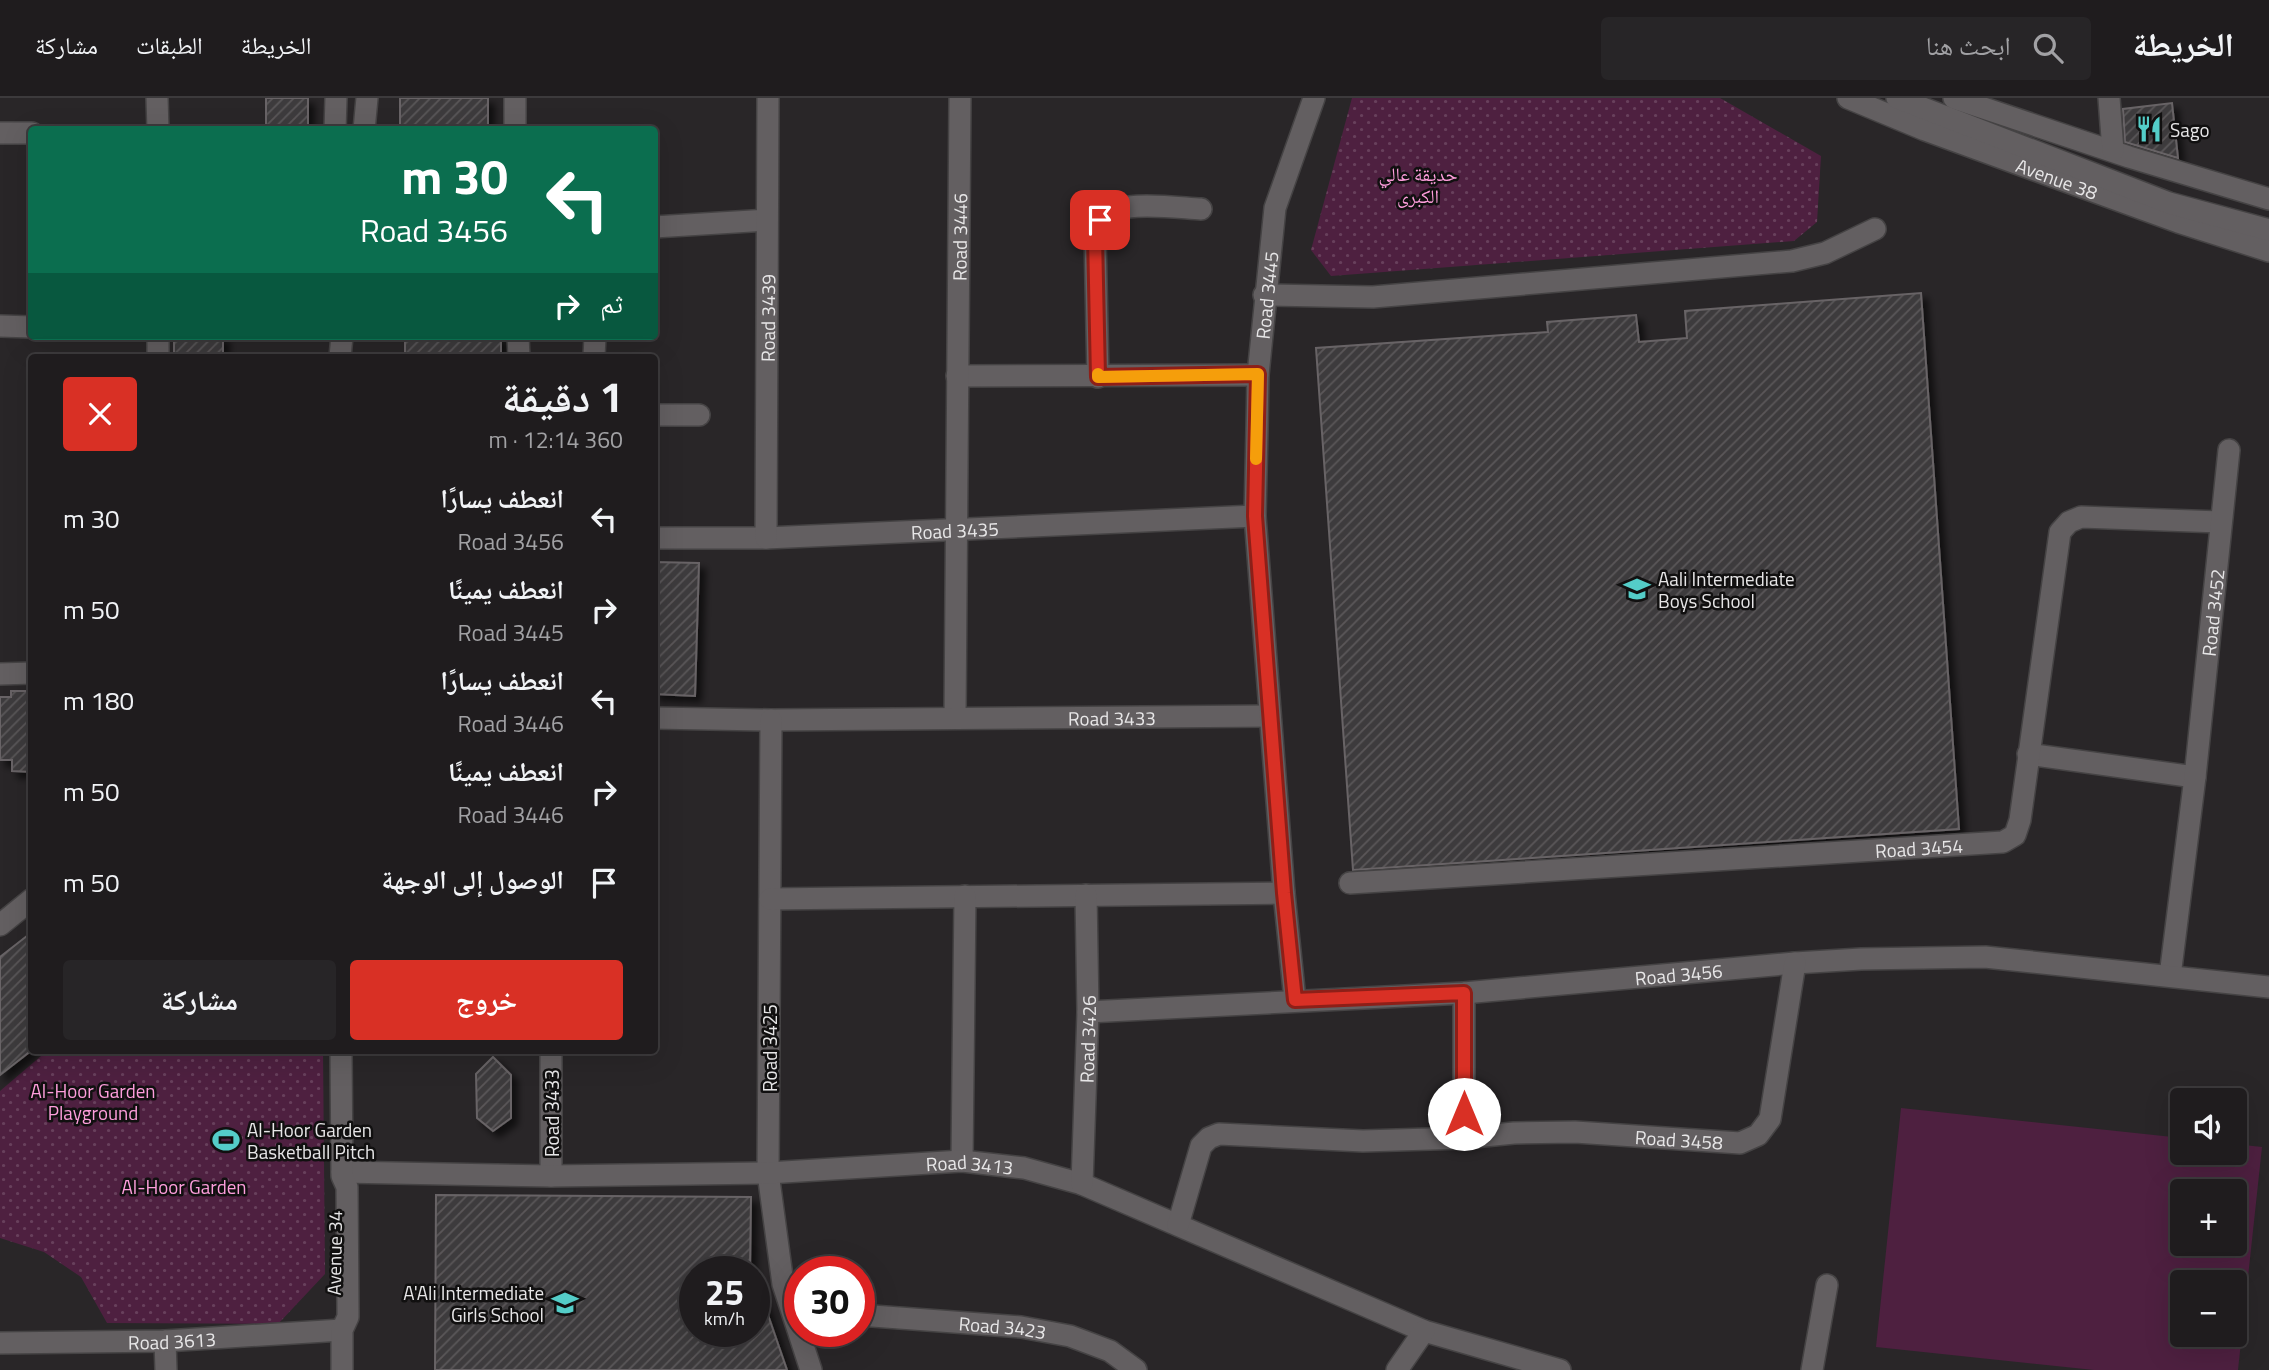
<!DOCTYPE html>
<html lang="ar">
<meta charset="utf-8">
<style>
:root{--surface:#1f1c1e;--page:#272527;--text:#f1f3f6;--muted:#a1a1a4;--line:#3c3a3c;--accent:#d93025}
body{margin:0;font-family:"Titillium Web","Noto Naskh Arabic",sans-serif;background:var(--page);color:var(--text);direction:rtl;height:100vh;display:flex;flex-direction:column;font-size:26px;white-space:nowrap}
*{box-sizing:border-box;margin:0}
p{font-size:23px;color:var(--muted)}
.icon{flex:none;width:38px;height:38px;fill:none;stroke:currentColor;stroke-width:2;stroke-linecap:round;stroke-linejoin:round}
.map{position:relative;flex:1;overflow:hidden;direction:ltr}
.details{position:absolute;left:28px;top:256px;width:630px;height:700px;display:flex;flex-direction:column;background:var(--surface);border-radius:7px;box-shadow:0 7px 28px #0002,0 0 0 2px var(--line);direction:rtl}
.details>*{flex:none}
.top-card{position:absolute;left:28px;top:28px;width:630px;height:214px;border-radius:7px;box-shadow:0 7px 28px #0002,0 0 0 2px var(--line);direction:rtl;background:#0b6e4f;color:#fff;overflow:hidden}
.controls{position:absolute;left:2170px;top:990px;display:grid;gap:14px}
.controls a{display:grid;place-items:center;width:77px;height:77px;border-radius:7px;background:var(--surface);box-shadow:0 7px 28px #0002,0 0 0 2px var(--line);font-size:35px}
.speed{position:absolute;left:679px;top:1158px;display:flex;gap:14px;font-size:35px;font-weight:700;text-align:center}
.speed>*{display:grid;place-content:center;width:91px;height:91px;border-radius:50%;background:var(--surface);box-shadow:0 7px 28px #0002,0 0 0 2px var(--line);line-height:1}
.speed small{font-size:18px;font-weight:400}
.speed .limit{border:10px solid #d22;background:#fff;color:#111}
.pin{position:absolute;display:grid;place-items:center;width:60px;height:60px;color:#fff;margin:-30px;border-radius:14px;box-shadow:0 4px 10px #0006}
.me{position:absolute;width:77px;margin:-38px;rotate:0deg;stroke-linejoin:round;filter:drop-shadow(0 0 5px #0008)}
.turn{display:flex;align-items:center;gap:24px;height:147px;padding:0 35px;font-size:32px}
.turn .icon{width:91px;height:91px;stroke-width:2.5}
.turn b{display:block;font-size:49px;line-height:60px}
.then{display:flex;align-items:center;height:66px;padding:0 35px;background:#0003;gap:14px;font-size:26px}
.round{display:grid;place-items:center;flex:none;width:74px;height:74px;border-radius:7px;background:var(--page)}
.head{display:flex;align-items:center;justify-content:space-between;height:119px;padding:0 35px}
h1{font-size:42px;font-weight:700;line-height:52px}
.primary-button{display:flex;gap:14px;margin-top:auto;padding:14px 35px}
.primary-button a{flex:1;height:80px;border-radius:7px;background:var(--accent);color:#fff;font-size:28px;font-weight:700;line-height:80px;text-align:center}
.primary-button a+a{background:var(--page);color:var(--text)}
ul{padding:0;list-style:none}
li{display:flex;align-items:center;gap:21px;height:91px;padding:0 35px}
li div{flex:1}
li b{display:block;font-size:26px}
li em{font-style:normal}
header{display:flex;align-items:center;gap:42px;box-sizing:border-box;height:98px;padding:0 35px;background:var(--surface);border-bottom:2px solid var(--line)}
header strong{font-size:33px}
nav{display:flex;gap:38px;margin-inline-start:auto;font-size:24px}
.search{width:490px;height:63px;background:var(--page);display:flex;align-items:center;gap:18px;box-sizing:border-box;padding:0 24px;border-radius:7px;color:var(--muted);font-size:26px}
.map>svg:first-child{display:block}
</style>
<header>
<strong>الخريطة</strong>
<div class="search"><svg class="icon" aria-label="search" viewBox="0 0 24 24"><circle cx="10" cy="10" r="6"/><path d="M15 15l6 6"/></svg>ابحث هنا</div>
<nav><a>الخريطة</a><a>الطبقات</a><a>مشاركة</a></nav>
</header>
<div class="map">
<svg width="2269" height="1272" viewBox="0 0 2269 1272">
<defs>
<pattern id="park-dots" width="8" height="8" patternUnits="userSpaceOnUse" patternTransform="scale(1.75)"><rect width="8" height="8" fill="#4e2040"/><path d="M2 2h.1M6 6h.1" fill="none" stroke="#68405c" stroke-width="1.8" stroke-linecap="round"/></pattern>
<pattern id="building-hatch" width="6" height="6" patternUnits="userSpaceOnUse" patternTransform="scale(1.75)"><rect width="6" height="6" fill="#3e3b3d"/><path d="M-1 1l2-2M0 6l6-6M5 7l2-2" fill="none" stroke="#5a5759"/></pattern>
<filter id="shadow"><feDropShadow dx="6" dy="6" stdDeviation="3.5" flood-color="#0009"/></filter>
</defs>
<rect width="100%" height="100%" fill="#292628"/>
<!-- grass -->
<path fill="#4e2040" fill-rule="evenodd" d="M1901 1010 2182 1040V1055H2235V1046L2262 1049 2238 1272H2094L1876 1249ZM2182 1094H2235V1146H2182ZM2182 1185H2235V1237H2182Z"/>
<!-- park -->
<g fill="url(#park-dots)">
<path d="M1352 0H1720L1821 58 1817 124 1794 143 1331 178 1311 152Z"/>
<path d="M48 952H323L325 1176 278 1226 107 1225 81 1179 44 1154 0 1140V993Z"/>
</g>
<!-- building -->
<g fill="url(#building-hatch)" stroke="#686466" stroke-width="2" filter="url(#shadow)">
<rect x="266" y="0" width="42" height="32"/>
<rect x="400" y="0" width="88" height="32"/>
<path d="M2172 5 2178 60 2125 44 2123 11Z"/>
<path d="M1921 195 1959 731 1353 772 1316 250 1548 234 1547 224 1636 217 1639 244 1687 240 1685 213Z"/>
<rect x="174" y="238" width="49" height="21"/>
<rect x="405" y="238" width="96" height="21"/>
<path d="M654 464 699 465 695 598 654 596Z"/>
<path d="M11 593H31L32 674 12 673V662H0V599H11Z"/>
<path d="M32 834V952L0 977V859Z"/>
<path d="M493 959 511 977V1020L493 1033 477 1020 476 976Z"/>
<path d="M436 1097 751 1099 750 1174H695V1234H754V1186L757 1185 787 1272H435Z"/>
</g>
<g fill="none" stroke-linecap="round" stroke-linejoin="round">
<!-- minor casing -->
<g stroke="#454344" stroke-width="24">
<g id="minor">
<path d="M157 0 158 32"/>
<path d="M515 0V32"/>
<path d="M1954 0 2129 59 2269 101"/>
<path d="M2109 0 2113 53"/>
<path d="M0 35H32"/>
<path d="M654 129 767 122"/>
<path d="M1264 197 1373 199 1792 163 1825 155 1875 131"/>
<path d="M0 228 32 229"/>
<path d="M518 238 519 259"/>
<path d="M158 259V238"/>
<path d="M594 259 595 238"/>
<path d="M957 278 1258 277"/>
<path d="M1098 279 1095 138C1096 134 1097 126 1100 122 1115 100 1177 110 1201 111"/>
<path d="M654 317H699"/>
<path id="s1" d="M654 440H766L1255 418"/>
<path id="s2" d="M766 440 768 0"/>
<path d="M0 576 32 575"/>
<path id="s3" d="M955 619 960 0"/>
<path id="s4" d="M654 620 771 622 1270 618"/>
<path d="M771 622 768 1075 783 1186 811 1272"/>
<path d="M2028 656 2195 679"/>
<path id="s5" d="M1350 785 2003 744 2015 737 2020 722 2060 434 2069 424 2081 419 2220 424"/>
<path d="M770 801 1284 795"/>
<path d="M0 827 32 801"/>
<path id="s6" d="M2170 878 2195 679 2229 352"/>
<path id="s7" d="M1295 902 1284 795 1255 418 1257 331 1258 277 1275 110 1314 0"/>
<path id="s8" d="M1088 914 1464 895 1795 865 1861 861 1985 859 2269 889"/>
<path d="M551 952V1078"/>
<path d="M1464 1040V895"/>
<path d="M962 1063 965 798"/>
<path id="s9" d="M342 1074 551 1078 768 1075 962 1063 1024 1070 1082 1086 1424 1233 1560 1272"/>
<path id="s10" d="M1082 1086 1088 914 1086 797"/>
<path id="s11" d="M1178 1127 1201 1048 1209 1040 1219 1036 1363 1043 1464 1040 1514 1035 1575 1034 1740 1045 1758 1037 1770 1021 1795 865"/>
<path id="s12" d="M859 1217 1021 1229 1070 1238 1110 1253 1136 1272"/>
<path d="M165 1243 166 1272"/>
<path id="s13" d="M0 1245 165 1243 342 1232"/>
<path d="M1397 1272 1424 1233"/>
<path d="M1812 1272 1827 1187"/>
</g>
</g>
<!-- tertiary casing -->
<g stroke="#454344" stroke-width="24">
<g id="tertiary">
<path id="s14" d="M1848 0 1925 32 2178 124 2269 153"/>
<path d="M1897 0 2169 105 2269 132"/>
<path d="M335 32 336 0"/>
<path d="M364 32 367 0"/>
<path d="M340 259 342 238"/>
<path d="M341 952 342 1078 347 1089 348 1212V1219L342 1232V1272"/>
</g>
</g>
<!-- minor -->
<use href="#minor" stroke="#635f61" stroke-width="21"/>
<!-- tertiary -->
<use href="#tertiary" stroke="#635f61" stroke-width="21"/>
</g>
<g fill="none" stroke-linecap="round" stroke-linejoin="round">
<!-- route casing -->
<g stroke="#8d1f18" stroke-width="18">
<path id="route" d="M1100 122 1095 138 1098 279 1258 276 1255 418 1284 795 1295 902 1464 895V1016"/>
</g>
<!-- route -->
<use href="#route" stroke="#d93025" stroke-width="12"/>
<!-- slow -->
<path stroke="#f59e0b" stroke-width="12" d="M1098 276V279L1258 276 1256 361"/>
</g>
<!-- icons -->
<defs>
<g id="restaurant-bare" transform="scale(2.1)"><path d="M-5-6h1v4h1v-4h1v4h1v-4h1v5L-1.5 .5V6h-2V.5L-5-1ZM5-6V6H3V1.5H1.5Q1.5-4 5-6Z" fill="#54cdc8" stroke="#111010" stroke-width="2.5" paint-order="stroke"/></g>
<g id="school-bare" transform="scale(2.1)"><path d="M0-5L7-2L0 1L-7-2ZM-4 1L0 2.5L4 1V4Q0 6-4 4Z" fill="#54cdc8" stroke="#111010" stroke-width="2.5" paint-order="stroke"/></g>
<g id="stadium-bare" transform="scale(2.1)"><path d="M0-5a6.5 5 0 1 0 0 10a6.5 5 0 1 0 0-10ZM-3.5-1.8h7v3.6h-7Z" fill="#54cdc8" stroke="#111010" stroke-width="2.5" paint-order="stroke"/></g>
</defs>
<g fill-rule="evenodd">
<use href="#restaurant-bare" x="2149" y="31"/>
<use href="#school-bare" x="1637" y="491"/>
<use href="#stadium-bare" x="226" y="1042"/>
<use href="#school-bare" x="565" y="1205"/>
</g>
<g text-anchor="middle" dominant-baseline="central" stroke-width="5" stroke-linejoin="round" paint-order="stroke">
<!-- poi labels -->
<g font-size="19" fill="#e7e6e7" stroke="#111010" text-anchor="start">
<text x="2170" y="31">Sago</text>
<text x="1658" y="480">Aali Intermediate<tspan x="1658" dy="22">Boys School</tspan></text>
<text x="247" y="1031">Al-Hoor Garden<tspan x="247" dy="22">Basketball Pitch</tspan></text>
<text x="544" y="1194" text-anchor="end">A'Ali Intermediate<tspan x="544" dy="22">Girls School</tspan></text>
</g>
<!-- park labels -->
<g font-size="19" fill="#fe9edc" stroke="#111010">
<text x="1418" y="75">حديقة عالي<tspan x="1418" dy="22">الكبرى</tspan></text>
<text x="93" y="992">Al-Hoor Garden<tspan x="93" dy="22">Playground</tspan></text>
<text x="184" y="1088">Al-Hoor Garden</text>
</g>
<!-- street labels -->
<g font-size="19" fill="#e7e6e7" stroke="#111010">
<text stroke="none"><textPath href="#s14" startOffset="224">Avenue 38</textPath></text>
<text stroke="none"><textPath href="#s3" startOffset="480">Road 3446</textPath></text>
<text stroke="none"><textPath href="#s7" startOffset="707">Road 3445</textPath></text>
<text stroke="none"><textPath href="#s2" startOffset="220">Road 3439</textPath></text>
<text stroke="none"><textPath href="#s1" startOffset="301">Road 3435</textPath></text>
<text stroke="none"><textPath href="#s6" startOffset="366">Road 3452</textPath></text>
<text stroke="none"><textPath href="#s4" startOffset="458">Road 3433</textPath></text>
<text stroke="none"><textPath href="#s5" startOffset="570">Road 3454</textPath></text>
<text stroke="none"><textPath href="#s8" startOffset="592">Road 3456</textPath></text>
<text stroke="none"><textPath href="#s10" startOffset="145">Road 3426</textPath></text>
<text transform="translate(769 950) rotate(-90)">Road 3425</text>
<text transform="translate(551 1015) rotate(-90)">Road 3433</text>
<text stroke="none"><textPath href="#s11" startOffset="565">Road 3458</textPath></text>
<text stroke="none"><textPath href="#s9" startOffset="628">Road 3413</textPath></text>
<text transform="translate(334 1155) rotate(-89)">Avenue 34</text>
<text stroke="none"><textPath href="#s12" startOffset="144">Road 3423</textPath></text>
<text stroke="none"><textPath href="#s13" startOffset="172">Road 3613</textPath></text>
</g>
</g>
</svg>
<div class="controls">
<a><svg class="icon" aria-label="sound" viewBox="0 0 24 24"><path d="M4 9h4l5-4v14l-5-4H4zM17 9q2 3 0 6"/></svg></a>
<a>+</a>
<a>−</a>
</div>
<div class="speed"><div>25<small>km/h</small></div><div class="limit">30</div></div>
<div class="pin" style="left:1100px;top:122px;background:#d93025"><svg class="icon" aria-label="arrive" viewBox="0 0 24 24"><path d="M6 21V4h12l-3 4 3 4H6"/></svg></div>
<svg class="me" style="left:1464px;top:1016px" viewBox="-20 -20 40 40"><circle r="19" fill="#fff"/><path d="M0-13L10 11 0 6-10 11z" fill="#d93025"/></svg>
<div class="top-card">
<div class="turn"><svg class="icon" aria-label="left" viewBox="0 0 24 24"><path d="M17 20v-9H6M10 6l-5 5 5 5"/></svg><div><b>30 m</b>Road 3456</div></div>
<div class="then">ثم<svg class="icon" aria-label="right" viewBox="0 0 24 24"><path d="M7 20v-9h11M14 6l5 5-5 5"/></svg></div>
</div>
<section class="details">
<div class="head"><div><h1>1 دقيقة</h1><p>360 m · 12:14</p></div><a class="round" style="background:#d93025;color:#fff"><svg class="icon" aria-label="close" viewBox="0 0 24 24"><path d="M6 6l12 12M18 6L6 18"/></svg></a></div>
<ul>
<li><svg class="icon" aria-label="left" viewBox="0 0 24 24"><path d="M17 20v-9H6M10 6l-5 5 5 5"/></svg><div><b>انعطف يسارًا</b><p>Road 3456</p></div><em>30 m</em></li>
<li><svg class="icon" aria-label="right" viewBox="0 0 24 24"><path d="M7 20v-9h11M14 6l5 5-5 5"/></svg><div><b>انعطف يمينًا</b><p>Road 3445</p></div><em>50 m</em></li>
<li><svg class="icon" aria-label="left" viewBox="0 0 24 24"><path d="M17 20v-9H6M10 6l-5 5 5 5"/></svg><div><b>انعطف يسارًا</b><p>Road 3446</p></div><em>180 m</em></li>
<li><svg class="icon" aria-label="right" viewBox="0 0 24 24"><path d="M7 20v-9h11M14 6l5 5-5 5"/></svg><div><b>انعطف يمينًا</b><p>Road 3446</p></div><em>50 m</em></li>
<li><svg class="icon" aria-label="arrive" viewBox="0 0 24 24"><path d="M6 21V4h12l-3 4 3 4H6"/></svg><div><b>الوصول إلى الوجهة</b></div><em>50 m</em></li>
</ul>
<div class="primary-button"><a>خروج</a><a>مشاركة</a></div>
</section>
</div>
